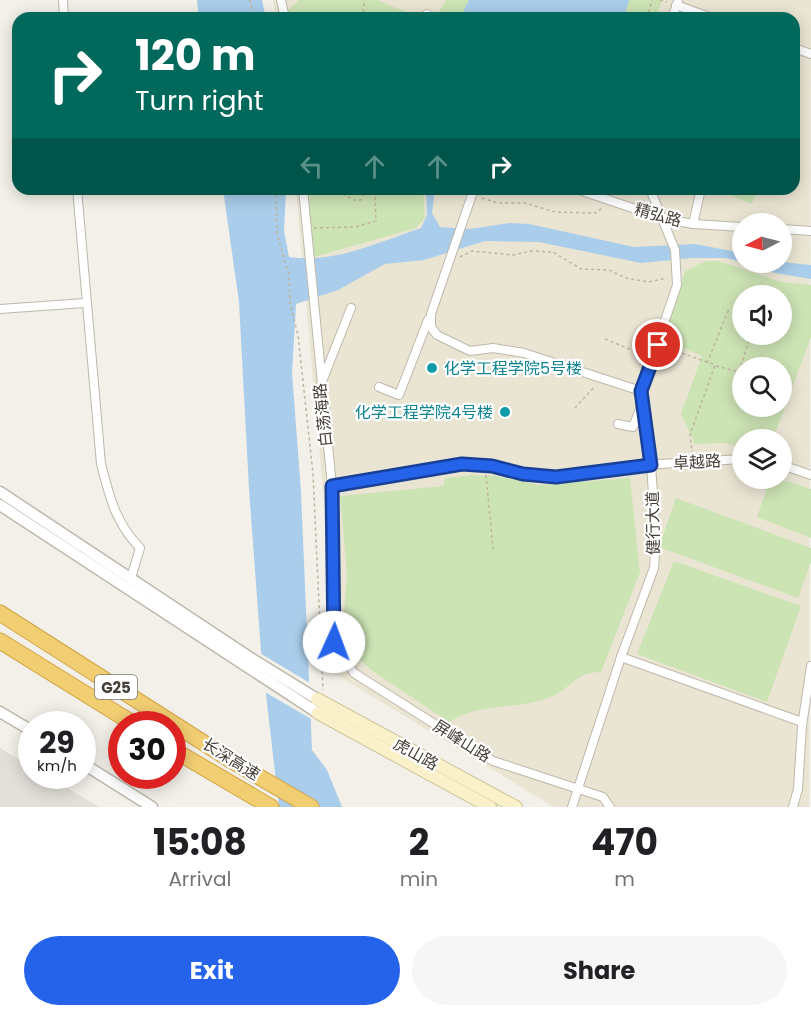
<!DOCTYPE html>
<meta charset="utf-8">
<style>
:root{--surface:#fff;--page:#f6f6f6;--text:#202124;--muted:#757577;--accent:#2563eb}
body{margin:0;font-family:Poppins,"Noto Sans SC",sans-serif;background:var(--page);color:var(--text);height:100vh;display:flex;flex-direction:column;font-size:22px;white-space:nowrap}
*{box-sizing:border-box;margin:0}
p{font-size:20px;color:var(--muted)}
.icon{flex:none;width:33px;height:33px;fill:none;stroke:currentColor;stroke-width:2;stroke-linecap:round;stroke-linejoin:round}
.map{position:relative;height:807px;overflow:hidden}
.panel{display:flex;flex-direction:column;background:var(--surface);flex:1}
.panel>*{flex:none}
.top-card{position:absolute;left:12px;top:12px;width:788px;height:183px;border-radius:18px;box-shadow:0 3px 15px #0003;background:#00695c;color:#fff;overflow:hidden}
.needle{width:39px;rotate:264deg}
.fabs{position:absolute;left:732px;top:213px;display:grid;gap:12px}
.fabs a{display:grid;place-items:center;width:60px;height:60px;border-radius:50%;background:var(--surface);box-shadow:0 3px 15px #0003;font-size:30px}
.speed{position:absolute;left:18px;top:711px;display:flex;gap:12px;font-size:30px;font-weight:700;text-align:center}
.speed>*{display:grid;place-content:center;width:78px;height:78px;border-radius:50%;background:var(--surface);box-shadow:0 3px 15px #0003;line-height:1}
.speed small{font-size:15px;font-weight:400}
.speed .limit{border:9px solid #d22;background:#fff;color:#111}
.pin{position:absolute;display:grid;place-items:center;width:51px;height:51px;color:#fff;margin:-26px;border:3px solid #fff;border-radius:50%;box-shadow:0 2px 6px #0007}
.me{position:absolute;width:66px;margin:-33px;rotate:2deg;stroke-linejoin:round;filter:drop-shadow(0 0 4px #0008)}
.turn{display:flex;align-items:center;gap:21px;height:126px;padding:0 24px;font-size:27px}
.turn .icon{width:78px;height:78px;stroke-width:2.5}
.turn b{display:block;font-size:42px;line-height:51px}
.lanes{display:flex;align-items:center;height:57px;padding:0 24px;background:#0003;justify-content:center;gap:30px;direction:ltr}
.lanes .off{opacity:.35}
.eta{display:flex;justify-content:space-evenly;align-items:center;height:102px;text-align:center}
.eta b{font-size:36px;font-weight:700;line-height:42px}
.primary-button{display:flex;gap:12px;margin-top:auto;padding:12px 24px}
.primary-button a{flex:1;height:69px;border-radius:36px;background:var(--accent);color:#fff;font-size:24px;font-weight:700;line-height:69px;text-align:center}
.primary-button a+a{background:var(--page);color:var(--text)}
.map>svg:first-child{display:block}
</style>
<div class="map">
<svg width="811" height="807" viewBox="0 0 811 807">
<rect width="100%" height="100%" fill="#f2f0e8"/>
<!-- industrial -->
<path fill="#e2dfd9" d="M0 748 31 767 32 776H47L99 807H0Z"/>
<!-- education -->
<path fill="#eae5d3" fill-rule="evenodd" d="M273 0H811L809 807H554L332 672 324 501 296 189H794V18H277ZM742 224H782V262H742ZM742 296H782V334H742ZM742 368H782V406H742ZM742 440H782V478H742Z"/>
<!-- green -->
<g fill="#cce3b4" fill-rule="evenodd">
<path d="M299 0H377L416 16 415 18H288L287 11Z"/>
<path d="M446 0H662L656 18H435Z"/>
<path d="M310 189H423L425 218 416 228 314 257 308 217Z"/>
<path d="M714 189H757L752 204Z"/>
<path d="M706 261H719L781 282 811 285V337L773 439 742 440V447L724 443 695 444 681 414 702 356 663 339 685 271ZM742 296H782V334H742ZM742 368H782V406H742Z"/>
<path d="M471 475 496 476 539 485 630 478 640 572 601 672C575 672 569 691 548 698 516 710 479 702 449 722L374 672 346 648 343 624 347 573 340 496 443 486 445 478Z"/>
<path d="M770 479H780L811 489V538L757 517Z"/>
<path d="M676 498 811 548V562L798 598 659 547Z"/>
<path d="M674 561 801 606 767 702 637 654Z"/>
</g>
<!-- water -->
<g fill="#a9cdea">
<path d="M197 0H262L266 18H199Z"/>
<path d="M469 0H629L624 18H460Z"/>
<path d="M223 189H286L284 231 289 257C334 264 379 242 421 228L427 215 426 189H435L432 213 440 227 470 229 510 223 529 224 634 247 695 244 742 253V262L726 258H692L641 263 539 242 485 241 424 260 385 264 338 290 296 304 292 373 301 492 312 750 327 770 342 807H279L261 651 249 489 239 302Z"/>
<path d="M782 262 811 265V279L775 273 743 263Z"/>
</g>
<!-- pier -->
<path fill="#f2f0e8" d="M258 652 310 683 313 720 263 691Z"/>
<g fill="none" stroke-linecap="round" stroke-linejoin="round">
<!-- minor casing -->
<g stroke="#bdb8ab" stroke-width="10">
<g id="minor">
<path d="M63 0 64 18"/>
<path d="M281 0 285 18"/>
<path d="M676 5 712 18"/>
<path d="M426 18 427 14"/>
<path d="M672 18 678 2"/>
<path d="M794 48 811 54"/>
<path d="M77 189 101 464C110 498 115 522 140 548L131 578"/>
<path d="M303 189 332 486 334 642 354 673 493 761 603 797 610 807"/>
<path d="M474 189 431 314V327L437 335 470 351 493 348 524 353 641 391"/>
<path d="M576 189 662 218 693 224 742 227"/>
<path d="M693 224 701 189"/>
<path d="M782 229 811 231"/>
<path d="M0 309 85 303"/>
<path d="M321 384 351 308"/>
<path d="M379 387 399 395 428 320"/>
<path d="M618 424 633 427 642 404"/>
<path d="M782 465 811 475"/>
<path d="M332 486 463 464 492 466 523 474 556 477 643 465 742 459"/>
<path d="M621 657 802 722"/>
<path d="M572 807 621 657 654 568 656 539 651 464 641 391 677 285 675 250 650 189"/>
<path d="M793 807 798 789 802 726 811 666"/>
</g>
</g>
<!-- tertiary casing -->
<g stroke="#bdb8ab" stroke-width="13">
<g id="tertiary">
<path d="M0 492 249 657 317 699"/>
<path d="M0 505 318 713"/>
<path d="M0 712 32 731"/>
<path d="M82 763 152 807"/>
</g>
</g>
<!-- secondary casing -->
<g stroke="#cfc49b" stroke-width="14">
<g id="secondary">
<path d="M317 699 516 807"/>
<path d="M318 713 490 807"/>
</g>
</g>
<!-- motorway casing -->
<g stroke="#d1a344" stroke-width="17">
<g id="motorway">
<path d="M0 613 232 761 311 807"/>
<path d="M0 641 134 724"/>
<path d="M172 749 271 807"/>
</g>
</g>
<!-- path -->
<g stroke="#beb49e" stroke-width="1.5" stroke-dasharray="3 3" stroke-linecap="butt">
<path d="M250 0 253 18"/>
<path d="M660 0 667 2"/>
<path d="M363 18 364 0"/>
<path d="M647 18 652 0"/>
<path d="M276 189 277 234 289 275 290 303 298 335 313 474 323 690"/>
<path d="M342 189 341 193 354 200H361L367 189"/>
<path d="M482 198 498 203H525L555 212 596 213 602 208"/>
<path d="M314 228 355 227 376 221 375 198 383 189"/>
<path d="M460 257 472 251 513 255 531 251 553 252 581 269 609 270 626 278 649 282 667 278"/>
<path d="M605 339 644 355"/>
<path d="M665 347 715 365 690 435 692 452"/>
<path d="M707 363 728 311 742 316"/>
<path d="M716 366 739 372 751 334"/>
<path d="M575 408 595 386"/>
<path d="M486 475 493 549"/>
</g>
<!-- minor -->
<use href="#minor" stroke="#fff" stroke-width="8"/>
<!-- tertiary -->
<use href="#tertiary" stroke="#fff" stroke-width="10"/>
<!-- secondary -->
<use href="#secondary" stroke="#faf1ca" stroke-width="12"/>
<!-- motorway -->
<use href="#motorway" stroke="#f2ce73" stroke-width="15"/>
</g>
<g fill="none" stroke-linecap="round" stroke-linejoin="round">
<!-- route casing -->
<g stroke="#184099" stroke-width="15">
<path id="route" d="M334 642 332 486 462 464 492 466 523 474 556 477 651 465 641 391 658 345"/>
</g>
<!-- route -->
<use href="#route" stroke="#2563eb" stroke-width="10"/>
</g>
<!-- markers -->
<g fill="#0f9aa8" stroke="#fff" stroke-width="2">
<circle cx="432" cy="368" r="6"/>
<circle cx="505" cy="412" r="6"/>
</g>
<g text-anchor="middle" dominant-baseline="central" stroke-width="4.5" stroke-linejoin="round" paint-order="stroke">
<!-- shield labels -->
<rect fill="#fff" stroke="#7d7973" stroke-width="1.5" x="95" y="675" width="42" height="24" rx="4.5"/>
<g font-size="15" font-weight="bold" fill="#454037">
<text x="116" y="687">G25</text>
</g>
<!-- street labels -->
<g font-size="16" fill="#454037" stroke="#fff">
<text transform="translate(658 215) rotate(15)">精弘路</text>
<text transform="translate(323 415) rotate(-96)">白荡海路</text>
<text transform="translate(697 462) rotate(-3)">卓越路</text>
<text transform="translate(653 523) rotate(-91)">健行大道</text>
<text transform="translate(462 741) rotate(32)">屏峰山路</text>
<text transform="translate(416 754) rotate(29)">虎山路</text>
<text transform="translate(231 759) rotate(32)">长深高速</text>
</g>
<!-- culture labels -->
<g font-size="16" fill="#0d838f" stroke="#fff" text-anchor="start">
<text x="444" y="368">化学工程学院5号楼</text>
<text x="493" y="412" text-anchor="end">化学工程学院4号楼</text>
</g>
</g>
</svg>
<div class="fabs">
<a><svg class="needle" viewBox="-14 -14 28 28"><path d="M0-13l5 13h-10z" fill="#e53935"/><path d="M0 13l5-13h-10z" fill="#757577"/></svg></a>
<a><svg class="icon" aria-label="sound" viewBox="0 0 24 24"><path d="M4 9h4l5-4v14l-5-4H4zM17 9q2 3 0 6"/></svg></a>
<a><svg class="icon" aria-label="search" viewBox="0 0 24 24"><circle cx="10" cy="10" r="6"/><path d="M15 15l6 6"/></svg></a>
<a><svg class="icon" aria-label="layers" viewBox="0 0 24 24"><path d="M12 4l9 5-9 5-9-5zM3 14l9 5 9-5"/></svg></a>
</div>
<div class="speed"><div>29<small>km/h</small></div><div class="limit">30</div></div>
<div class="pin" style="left:658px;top:345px;background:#d93025"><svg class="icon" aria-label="arrive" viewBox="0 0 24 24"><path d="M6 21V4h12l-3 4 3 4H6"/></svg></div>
<svg class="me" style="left:334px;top:642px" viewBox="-20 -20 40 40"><circle r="19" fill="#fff"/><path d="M0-13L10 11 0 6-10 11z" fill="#2563eb"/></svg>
<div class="top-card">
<div class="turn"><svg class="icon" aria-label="right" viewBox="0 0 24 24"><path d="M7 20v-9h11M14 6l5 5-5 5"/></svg><div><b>120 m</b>Turn right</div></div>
<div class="lanes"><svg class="icon off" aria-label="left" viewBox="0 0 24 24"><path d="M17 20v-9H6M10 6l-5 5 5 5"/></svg><svg class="icon off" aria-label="ahead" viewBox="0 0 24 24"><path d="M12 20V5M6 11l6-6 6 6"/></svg><svg class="icon off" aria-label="ahead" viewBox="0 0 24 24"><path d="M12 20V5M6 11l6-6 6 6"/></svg><svg class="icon" aria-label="right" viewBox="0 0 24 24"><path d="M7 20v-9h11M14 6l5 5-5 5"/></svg></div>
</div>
</div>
<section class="panel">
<div class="eta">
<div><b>15:08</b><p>Arrival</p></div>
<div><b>2</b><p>min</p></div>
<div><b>470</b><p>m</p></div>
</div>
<div class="primary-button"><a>Exit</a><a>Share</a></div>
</section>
